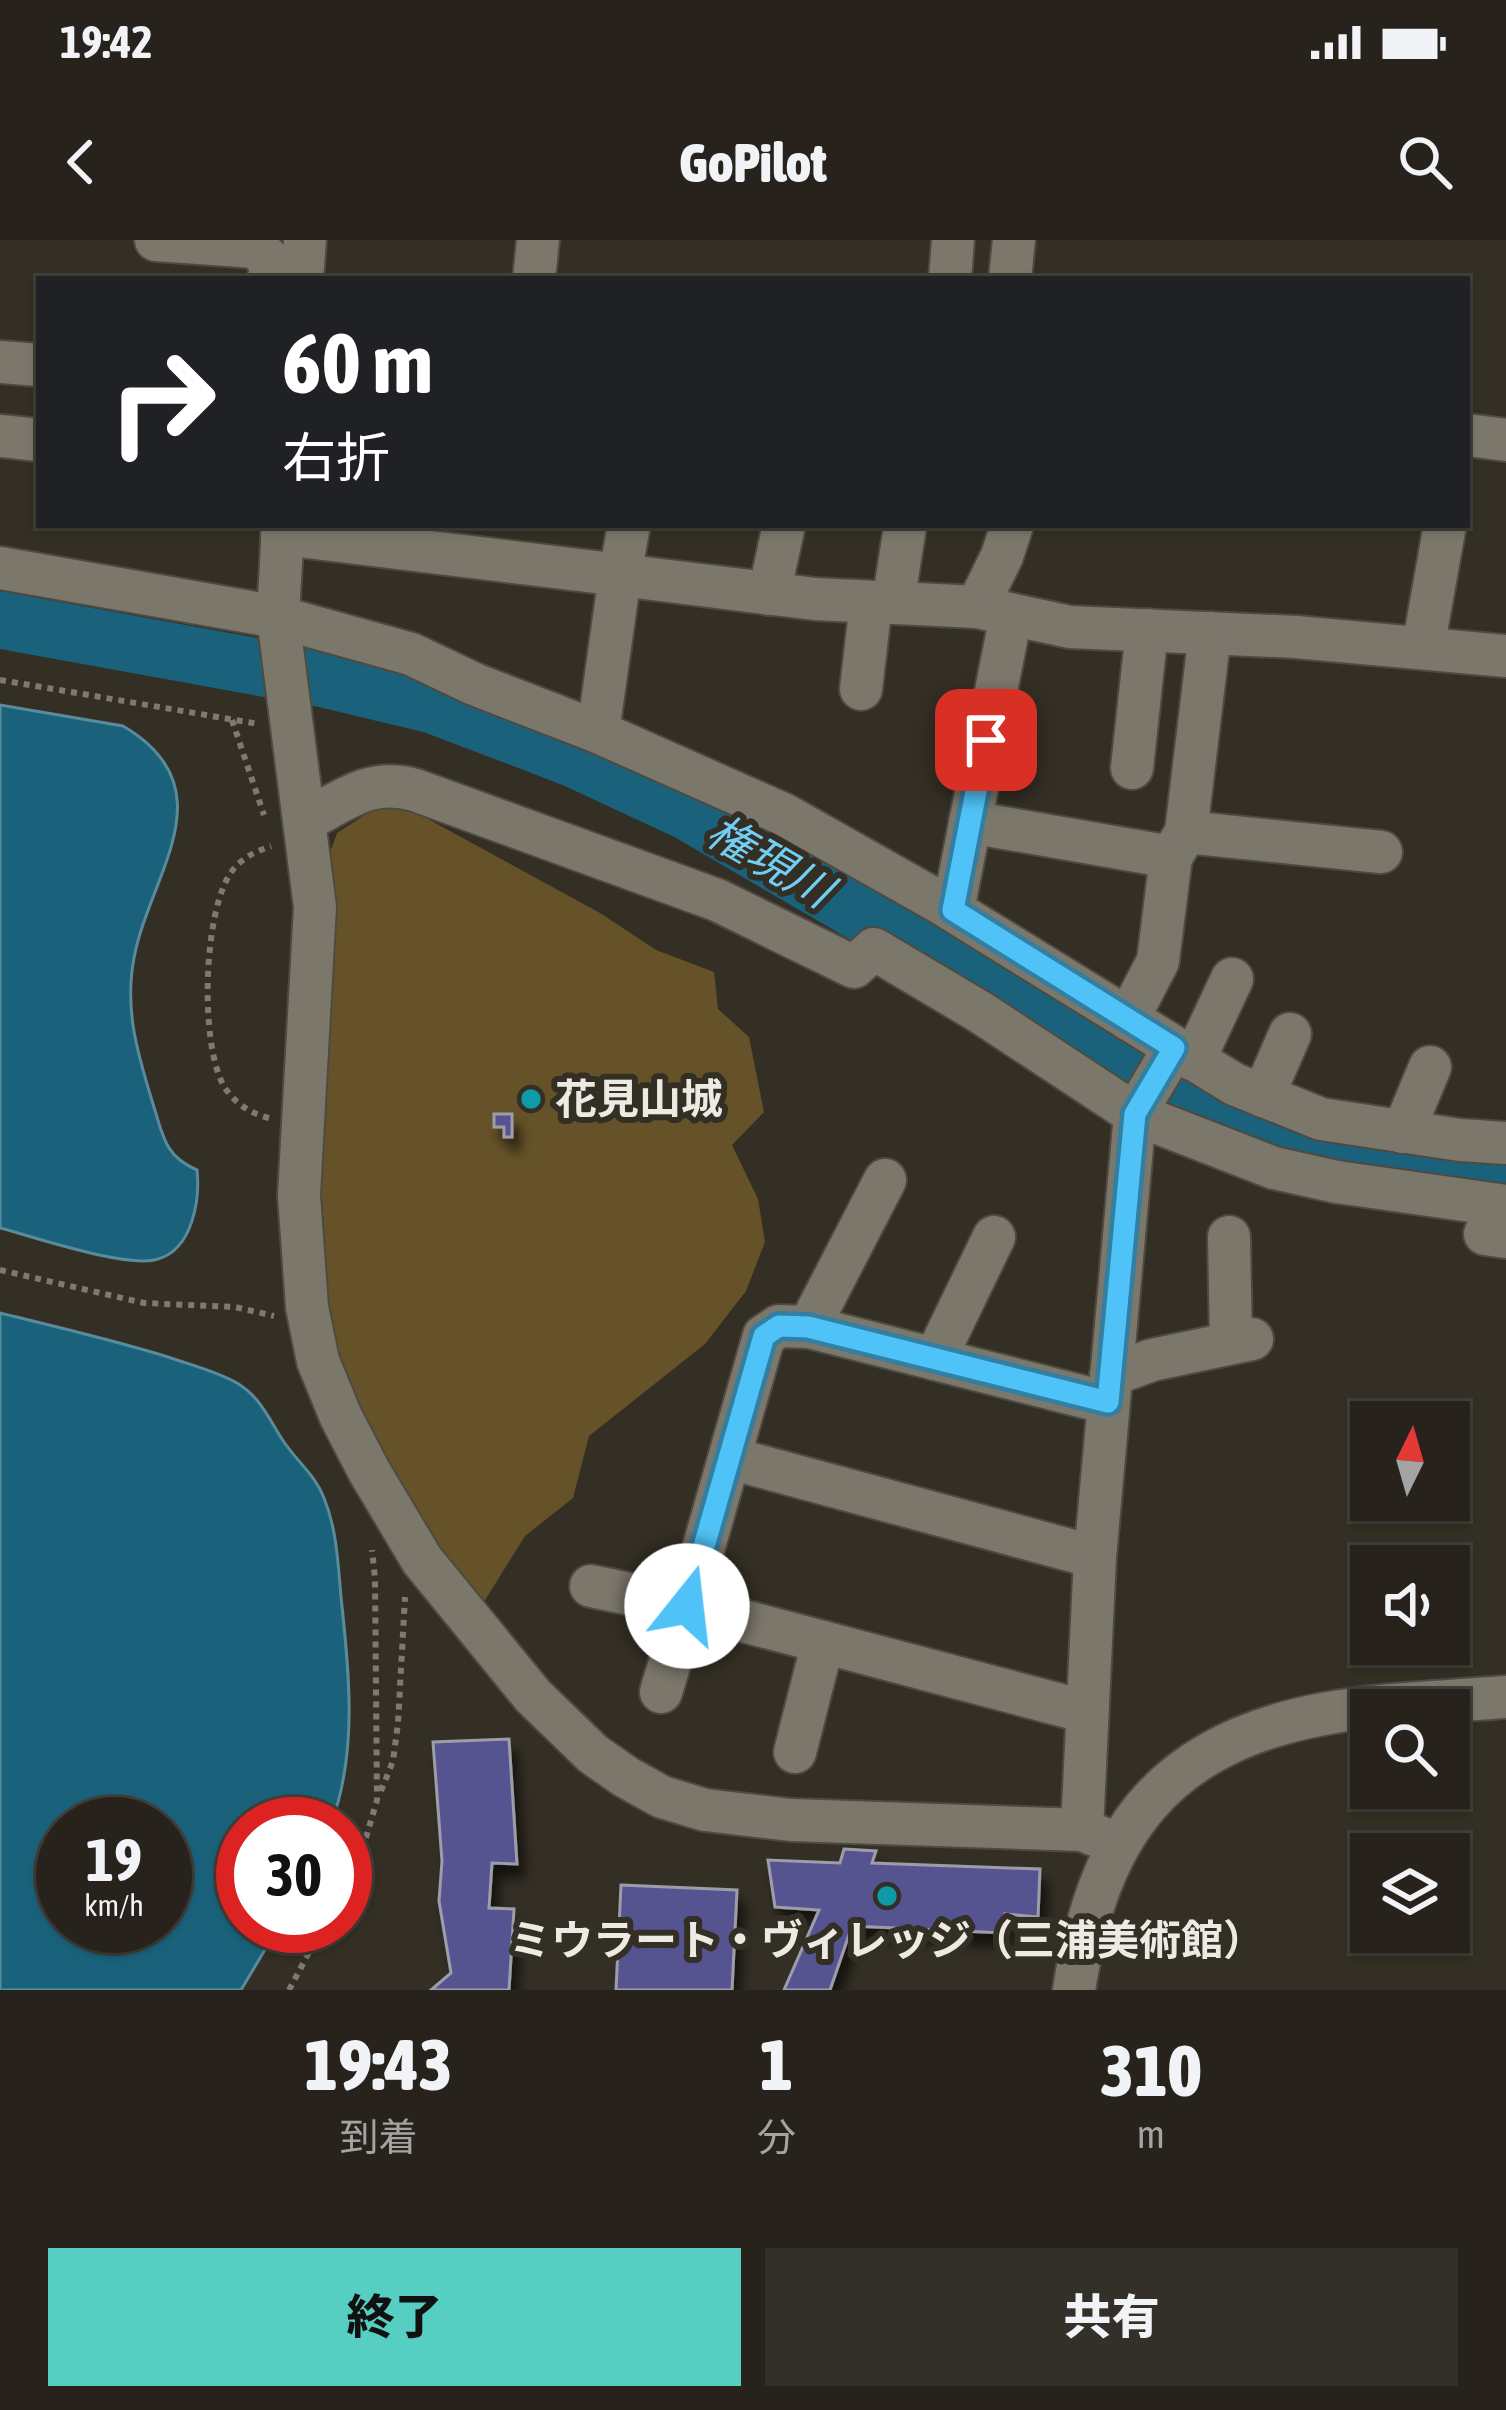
<!DOCTYPE html>
<html lang="ja">
<meta charset="utf-8">
<style>
:root{--surface:#27231c;--page:#332f29;--text:#f1f3f6;--muted:#a4a4a3;--line:#43403b;--accent:#57cec2}
body{margin:0;font-family:"Asap Condensed","Noto Sans JP",sans-serif;background:var(--page);color:var(--text);height:100vh;display:flex;flex-direction:column;font-size:45px;white-space:nowrap}
*{box-sizing:border-box;margin:0}
p{font-size:39px;color:var(--muted)}
.icon{flex:none;width:66px;height:66px;fill:none;stroke:currentColor;stroke-width:2;stroke-linecap:round;stroke-linejoin:round}
.map{position:relative;height:1750px;overflow:hidden}
.drawer{display:flex;flex-direction:column;background:var(--surface);flex:1}
.drawer>*{flex:none}
.top-card{position:absolute;left:36px;top:36px;width:1434px;height:252px;border-radius:0px;box-shadow:0 3px 9px #0004,0 0 0 3px var(--line);background:#202124;color:#fff;overflow:hidden}
.needle{width:78px;rotate:5deg}
.controls{position:absolute;left:1350px;top:1161px;display:grid;gap:24px}
.controls a{display:grid;place-items:center;width:120px;height:120px;border-radius:0px;background:var(--surface);box-shadow:0 3px 9px #0004,0 0 0 3px var(--line);font-size:60px}
.speed{position:absolute;left:36px;top:1557px;display:flex;gap:24px;font-size:60px;font-weight:700;text-align:center}
.speed>*{display:grid;place-content:center;width:156px;height:156px;border-radius:50%;background:var(--surface);box-shadow:0 3px 9px #0004,0 0 0 3px var(--line);line-height:1}
.speed small{font-size:30px;font-weight:400}
.speed .limit{border:18px solid #d22;background:#fff;color:#111}
.pin{position:absolute;display:grid;place-items:center;width:102px;height:102px;color:#fff;margin:-51px;border-radius:24px;box-shadow:0 6px 18px #0006}
.me{position:absolute;width:132px;margin:-66px;rotate:16deg;stroke-linejoin:round;filter:drop-shadow(0 0 9px #0008)}
.turn{display:flex;align-items:center;gap:42px;height:252px;padding:0 48px;font-size:54px}
.turn .icon{width:156px;height:156px;stroke-width:2.5}
.turn b{display:block;font-size:84px;line-height:102px}
.eta{display:flex;justify-content:space-evenly;align-items:center;height:204px;text-align:center}
.eta b{font-size:72px;font-weight:800;line-height:84px}
.primary-button{display:flex;gap:24px;margin-top:auto;padding:24px 48px}
.primary-button a{flex:1;height:138px;border-radius:0px;background:var(--accent);color:#111;font-size:48px;font-weight:800;line-height:138px;text-align:center}
.primary-button a+a{background:var(--page);color:var(--text)}
.status{display:flex;justify-content:space-between;align-items:center;height:84px;padding:0 60px;background:var(--surface);direction:ltr}
.status svg{height:33px;fill:currentColor}
header{display:flex;justify-content:space-between;align-items:center;height:156px;padding:0 48px;background:var(--surface);font-size:54px;font-weight:800}
.map>svg:first-child{display:block}
</style>
<div class="status"><b>19:42</b><svg viewBox="0 0 49 12"><path d="M0 12V9h3v3zM5 12V6h3v6zM10 12V3h3v9zM15 12V0h3v12zM26 1h20v11H26zM47 4h2v5h-2z"/></svg></div>
<header><svg class="icon" aria-label="back" viewBox="0 0 24 24"><path d="M15 5l-7 7 7 7"/></svg>GoPilot<svg class="icon" aria-label="search" viewBox="0 0 24 24"><circle cx="10" cy="10" r="6"/><path d="M15 15l6 6"/></svg></header>
<div class="map">
<svg width="1506" height="1750" viewBox="0 0 1506 1750">
<defs>
<filter id="shadow"><feDropShadow dx="7" dy="13" stdDeviation="6" flood-color="#0009"/></filter>
</defs>
<rect width="100%" height="100%" fill="#342f25"/>
<!-- green -->
<path fill="#655228" d="M380 565 404 566 600 673 656 710 714 732 718 769 749 797 764 872 732 905 758 959 765 1002 746 1051 705 1104 589 1196 573 1258 525 1296 482 1365 432 1303 376 1211 338 1124 322 1032 318 955 328 618 337 593Z"/>
<!-- water -->
<g fill="#1a627c" stroke="#598b9b" stroke-width="3" fill-rule="evenodd">
<path d="M0 465 123 486C230 549 149 635 134 718 124 770 138 815 153 864 163 895 164 916 197 930 200 959 193 1009 158 1019 128 1029 34 997 0 988Z"/>
<path d="M0 1073C57 1087 113 1100 168 1117 191 1125 216 1131 237 1143 260 1157 268 1177 282 1199 295 1220 315 1234 324 1258 337 1290 338 1324 341 1357 349 1432 358 1512 331 1584H243V1686H279L241 1750H0ZM63 1584H165V1686H63Z"/>
</g>
<g fill="none" stroke-linecap="round" stroke-linejoin="round">
<!-- river -->
<path stroke="#1a627c" stroke-width="57" d="M0 380 324 439 433 465 572 518 688 572 938 718 1176 863 1220 886 1275 906 1340 921 1506 938"/>
</g>
<!-- building -->
<g fill="#565391" stroke="#9d9daa" stroke-width="3" filter="url(#shadow)">
<path d="M494 874H512V897H504V887H494Z"/>
<path d="M509 1499 517 1624 492 1623 489 1668 514 1669 509 1750H431L451 1733 439 1661 442 1621 433 1502Z"/>
<path d="M844 1609 876 1611 872 1623 1040 1629 1038 1677 1005 1674 1004 1693 852 1686 830 1750H784L819 1670 775 1667 768 1620 840 1623Z"/>
<path d="M621 1645 737 1650 732 1750H616Z"/>
</g>
<g fill="none" stroke-linecap="round" stroke-linejoin="round">
<!-- minor casing -->
<g stroke="#4e4a41" stroke-width="46">
<g id="minor">
<path d="M156 0 256 7 271 22 269 39"/>
<path d="M302 39 305 0"/>
<path d="M534 39 538 0"/>
<path d="M950 39 953 0"/>
<path d="M1010 39 1014 0"/>
<path d="M0 122 39 125"/>
<path d="M1467 195 1506 200"/>
<path d="M0 196 39 200"/>
<path d="M283 285 278 377 411 414 474 444 598 492 785 575 939 662 1234 844 1321 879 1460 900 1506 903"/>
<path d="M282 294 620 335 629 285"/>
<path d="M0 328 278 377 315 667 299 955 307 1067 318 1121 341 1177 369 1231 422 1320 533 1456 593 1514 626 1537 662 1557 705 1570 791 1580 1082 1590 1118 1604"/>
<path d="M769 354 784 285"/>
<path d="M893 363 905 287"/>
<path d="M977 367 1002 316 1012 285"/>
<path d="M1423 408 1445 285"/>
<path d="M861 449 871 363"/>
<path d="M598 492 620 335 815 359 977 367 1070 387 1296 397 1506 416"/>
<path d="M1132 528 1147 390"/>
<path d="M304 581C344 561 369 537 415 550L717 660 854 727 874 709 980 772 1135 874 1274 928 1337 942 1506 966"/>
<path d="M970 582 1171 617 1186 592 1381 612"/>
<path d="M1186 592 1210 393"/>
<path d="M953 670 1011 375"/>
<path d="M1128 779 1158 721 1171 617"/>
<path d="M1194 820 1232 739"/>
<path d="M1263 856 1290 794"/>
<path d="M1403 892 1430 827"/>
<path d="M1485 994 1506 997"/>
<path d="M1229 997 1231 1103"/>
<path d="M809 1087 885 940"/>
<path d="M935 1119 994 997"/>
<path d="M1111 1135 1152 1120 1252 1099"/>
<path d="M730 1218 1095 1317"/>
<path d="M591 1346 687 1366 661 1452"/>
<path d="M1087 1472 687 1366 764 1096 779 1086 809 1087 1108 1163"/>
<path d="M795 1512 823 1402"/>
<path d="M1082 1590 1095 1317 1135 874 1174 808"/>
<path d="M1074 1750C1098 1594 1162 1504 1323 1474 1383 1463 1445 1462 1506 1457"/>
</g>
</g>
<!-- path -->
<g stroke="#7e7a72" stroke-width="6" stroke-dasharray="6 6" stroke-linecap="butt">
<path d="M0 440 259 484"/>
<path d="M232 480 264 575"/>
<path d="M269 878C250 873 237 865 225 848 199 806 203 670 232 631 243 617 255 612 271 606"/>
<path d="M0 1030 144 1063 235 1067 274 1076"/>
<path d="M381 1551 393 1521 398 1483 405 1357"/>
<path d="M345 1641 365 1601 377 1560 375 1338 372 1310"/>
<path d="M289 1750 323 1686"/>
</g>
<!-- minor -->
<use href="#minor" stroke="#7c776b" stroke-width="42"/>
</g>
<g fill="none" stroke-linecap="round" stroke-linejoin="round">
<!-- route casing -->
<g stroke="#337fa1" stroke-width="30">
<path id="route" d="M687 1366 764 1096 779 1086 808 1087 1108 1162 1135 874 1174 808 953 670 986 500"/>
</g>
<!-- route -->
<use href="#route" stroke="#4fc3f7" stroke-width="21"/>
</g>
<!-- markers -->
<g fill="#0f9aa8" stroke="#342f25" stroke-width="4.5">
<circle cx="531" cy="859" r="12"/>
<circle cx="887" cy="1656" r="12"/>
</g>
<g text-anchor="middle" dominant-baseline="central" stroke-width="12" stroke-linejoin="round" paint-order="stroke">
<!-- poi labels -->
<g font-size="42" font-weight="bold" fill="#edeae4" stroke="#342f25" text-anchor="start">
<text x="555" y="859">花見山城</text>
<text x="887" y="1700" text-anchor="middle">ミウラート・ヴィレッジ（三浦美術館）</text>
</g>
<!-- water labels -->
<g font-size="45" font-style="italic" fill="#71cef4" stroke="#342f25">
<text transform="translate(770 621) rotate(30)">権現川</text>
</g>
</g>
</svg>
<div class="controls">
<a><svg class="needle" viewBox="-14 -14 28 28"><path d="M0-13l5 13h-10z" fill="#e53935"/><path d="M0 13l5-13h-10z" fill="#a4a4a3"/></svg></a>
<a><svg class="icon" aria-label="sound" viewBox="0 0 24 24"><path d="M4 9h4l5-4v14l-5-4H4zM17 9q2 3 0 6"/></svg></a>
<a><svg class="icon" aria-label="search" viewBox="0 0 24 24"><circle cx="10" cy="10" r="6"/><path d="M15 15l6 6"/></svg></a>
<a><svg class="icon" aria-label="layers" viewBox="0 0 24 24"><path d="M12 4l9 5-9 5-9-5zM3 14l9 5 9-5"/></svg></a>
</div>
<div class="speed"><div>19<small>km/h</small></div><div class="limit">30</div></div>
<div class="pin" style="left:986px;top:500px;background:#d93025"><svg class="icon" aria-label="arrive" viewBox="0 0 24 24"><path d="M6 21V4h12l-3 4 3 4H6"/></svg></div>
<svg class="me" style="left:687px;top:1366px" viewBox="-20 -20 40 40"><circle r="19" fill="#fff"/><path d="M0-13L10 11 0 6-10 11z" fill="#4fc3f7"/></svg>
<div class="top-card">
<div class="turn"><svg class="icon" aria-label="right" viewBox="0 0 24 24"><path d="M7 20v-9h11M14 6l5 5-5 5"/></svg><div><b>60 m</b>右折</div></div>
</div>
</div>
<section class="drawer">
<div class="eta">
<div><b>19:43</b><p>到着</p></div>
<div><b>1</b><p>分</p></div>
<div><b>310</b><p>m</p></div>
</div>
<div class="primary-button"><a>終了</a><a>共有</a></div>
</section>
